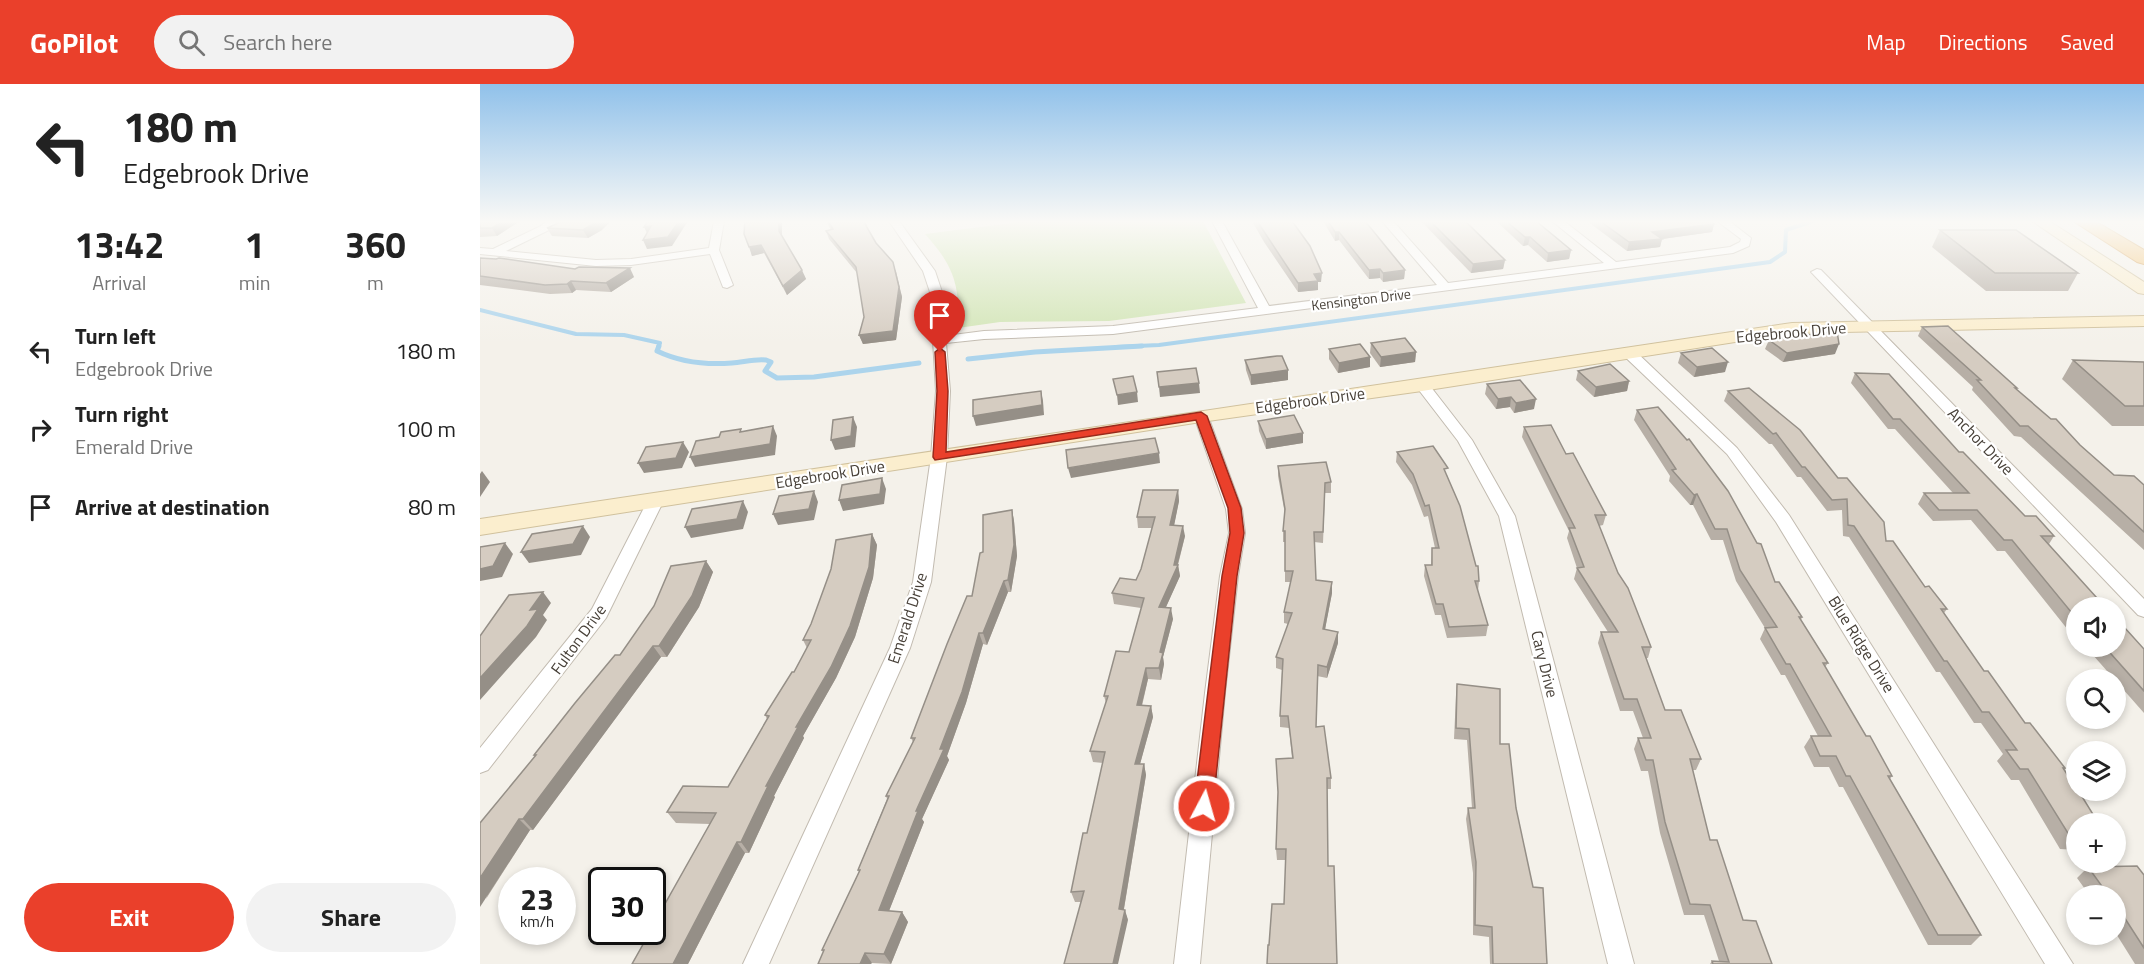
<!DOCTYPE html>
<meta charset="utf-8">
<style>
:root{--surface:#fff;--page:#f2f2f2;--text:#222;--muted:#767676;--accent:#ea402b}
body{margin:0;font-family:"Titillium Web",sans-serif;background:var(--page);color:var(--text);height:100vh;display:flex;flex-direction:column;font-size:22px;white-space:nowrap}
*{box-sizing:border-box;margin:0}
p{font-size:20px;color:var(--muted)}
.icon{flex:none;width:33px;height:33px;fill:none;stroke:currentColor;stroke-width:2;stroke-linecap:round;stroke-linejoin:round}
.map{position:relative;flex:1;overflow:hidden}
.drawer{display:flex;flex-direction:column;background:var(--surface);width:480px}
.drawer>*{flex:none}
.banner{background:#fff;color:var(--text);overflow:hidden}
.buttons{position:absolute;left:1586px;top:513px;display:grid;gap:12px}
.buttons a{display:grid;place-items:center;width:60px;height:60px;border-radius:50%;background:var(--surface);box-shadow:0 3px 9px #0003;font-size:30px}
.speed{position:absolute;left:18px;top:783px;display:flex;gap:12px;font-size:30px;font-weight:700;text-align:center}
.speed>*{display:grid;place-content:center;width:78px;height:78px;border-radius:50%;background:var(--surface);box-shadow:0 3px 9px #0003;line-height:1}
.speed small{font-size:15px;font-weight:400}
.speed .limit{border:3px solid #111;border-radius:9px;background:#fff;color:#111}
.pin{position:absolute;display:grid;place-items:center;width:51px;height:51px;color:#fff;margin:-62px -26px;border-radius:50% 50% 50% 0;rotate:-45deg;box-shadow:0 0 6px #0007}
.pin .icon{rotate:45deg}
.me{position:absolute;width:66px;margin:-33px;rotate:6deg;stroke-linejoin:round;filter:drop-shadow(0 0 4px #0008)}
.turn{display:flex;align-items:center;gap:21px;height:126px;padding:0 24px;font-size:27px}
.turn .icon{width:78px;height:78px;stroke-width:2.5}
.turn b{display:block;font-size:42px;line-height:51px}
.eta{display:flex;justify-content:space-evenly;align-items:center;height:102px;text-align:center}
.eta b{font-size:36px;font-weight:700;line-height:42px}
.primary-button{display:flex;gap:12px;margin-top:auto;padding:12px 24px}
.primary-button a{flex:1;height:69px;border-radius:36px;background:var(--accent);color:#fff;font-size:24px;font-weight:700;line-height:69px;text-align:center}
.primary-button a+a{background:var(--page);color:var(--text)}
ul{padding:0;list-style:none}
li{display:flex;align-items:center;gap:18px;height:78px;padding:0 24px}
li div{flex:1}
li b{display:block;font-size:22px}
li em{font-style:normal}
header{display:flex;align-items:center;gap:36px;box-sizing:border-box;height:84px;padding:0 30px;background:var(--accent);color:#fff}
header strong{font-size:28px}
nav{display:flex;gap:33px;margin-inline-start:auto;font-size:21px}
.search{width:420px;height:54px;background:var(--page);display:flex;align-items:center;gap:15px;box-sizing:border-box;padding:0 21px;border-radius:33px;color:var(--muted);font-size:22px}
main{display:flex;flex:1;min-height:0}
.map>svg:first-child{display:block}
</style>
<header>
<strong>GoPilot</strong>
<div class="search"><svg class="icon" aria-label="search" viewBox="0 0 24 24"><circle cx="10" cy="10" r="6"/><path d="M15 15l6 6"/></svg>Search here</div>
<nav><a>Map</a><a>Directions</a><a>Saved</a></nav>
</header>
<main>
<section class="drawer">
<div class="banner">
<div class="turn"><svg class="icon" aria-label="left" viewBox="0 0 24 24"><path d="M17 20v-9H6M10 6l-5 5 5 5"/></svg><div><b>180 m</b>Edgebrook Drive</div></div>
</div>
<div class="eta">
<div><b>13:42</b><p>Arrival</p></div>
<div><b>1</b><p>min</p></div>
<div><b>360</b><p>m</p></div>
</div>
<ul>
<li><svg class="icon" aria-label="left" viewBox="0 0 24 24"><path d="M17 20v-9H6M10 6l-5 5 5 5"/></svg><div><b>Turn left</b><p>Edgebrook Drive</p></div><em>180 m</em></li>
<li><svg class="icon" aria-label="right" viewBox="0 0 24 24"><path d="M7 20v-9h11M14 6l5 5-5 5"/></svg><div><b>Turn right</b><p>Emerald Drive</p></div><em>100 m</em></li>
<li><svg class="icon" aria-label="arrive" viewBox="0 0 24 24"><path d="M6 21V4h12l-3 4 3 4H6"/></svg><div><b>Arrive at destination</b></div><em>80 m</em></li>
</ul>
<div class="primary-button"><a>Exit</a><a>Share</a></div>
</section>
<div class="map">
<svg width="1664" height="880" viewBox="0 0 1664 880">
<rect width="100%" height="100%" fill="#f4f1ea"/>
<!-- green -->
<path fill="#d2e5b6" d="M548 137H723L766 219 629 237 520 238 478 244C480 201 474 182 445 150Z"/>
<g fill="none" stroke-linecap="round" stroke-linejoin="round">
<!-- stream-far1 -->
<g stroke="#acd4ec" stroke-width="4">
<path d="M0 226 96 250 144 251 180 259 178 263"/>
<path d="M636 263 679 261 1290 178 1305 168 1306 146 1333 137"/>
</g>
<!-- stream -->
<g stroke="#acd4ec" stroke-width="5">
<path d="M179 262 177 267C200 278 227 281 252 279 264 278 274 275 286 276L291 278 285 287 297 294 334 293 439 279"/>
<path d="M488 275 555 268 662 262"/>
</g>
<!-- street casing -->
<g stroke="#c2bbb0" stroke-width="2">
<g id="street">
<path d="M66 137H77L69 146 26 167 116 176 151 175 229 164 234 137H244L239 166 253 201 247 204 243 203 230 170 151 181 116 182 0 170V164L13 165 61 142Z"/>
<path d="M409 137H419L455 187 467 223 465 252 504 247 633 242 778 224 732 137H742L789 222 957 201 902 137H913L968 199 1124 179 1072 137H1084L1136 178 1250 163 1260 158 1261 155 1237 137H1249L1271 154 1269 162 1253 169 633 250 504 255 466 259 470 307 467 373 451 498 430 564 289 880H263L410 564 433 498 451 373 456 307 453 256 455 223 443 187Z"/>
<path d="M1337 185 1341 186 1664 515V533L1658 531 1333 190 1331 188Z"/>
<path d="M1148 264 1153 265 1257 364 1309 431 1593 880H1565L1296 438 1247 370 1143 271 1142 268 1143 265Z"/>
<path d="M942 297 947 298 992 356 1035 432 1154 880H1128L1019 432 978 357 935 301Z"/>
<path d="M721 328 728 332 762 425 765 449 758 492 745 609 720 880H694L725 609 740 492 749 449 746 425 714 332Z"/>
<path d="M176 411 184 416 126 534 8 686 0 689V664L112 525 168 416Z"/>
</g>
</g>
<!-- secondary casing -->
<g stroke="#d0c19d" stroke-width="2">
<g id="secondary">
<path d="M1552 137H1569L1664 198V210L1658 209Z"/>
<path d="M1664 232V242L1312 249 942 307 721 338 0 451V435L1312 239Z"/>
</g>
</g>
<!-- highway casing -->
<g stroke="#d39946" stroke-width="2">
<path id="highway" d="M1593 137H1615L1664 166V180L1657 178Z"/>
</g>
<!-- street -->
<use href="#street" fill="#fff" fill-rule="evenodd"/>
<!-- secondary -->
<use href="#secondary" fill="#fbeece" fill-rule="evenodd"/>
<!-- highway -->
<use href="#highway" fill="#f4c476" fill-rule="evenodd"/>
</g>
<!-- wall -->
<g fill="#b7afa6">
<path d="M0 137H40L17 152 0 153Z"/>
<path d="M265 137H302V152L326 195 307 211 284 169 272 172Z"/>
<path d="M346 137H386L387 143 396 159 416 187 422 213 416 256 383 260 379 251 384 233 377 189 349 155 346 147 351 146Z"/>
<path d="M772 137H812L841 198H838V206L818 208 784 158Z"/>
<path d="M843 137H885L925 186 924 195 903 198 900 194 889 195 859 156 855 157Z"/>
<path d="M941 137H985L1025 176 1023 185 991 189Z"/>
<path d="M1016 137H1056L1091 166 1089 175 1067 178 1048 161 1043 162Z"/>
<path d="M1107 137H1230L1234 140 1232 148 1182 155 1180 163 1147 167Z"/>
<path d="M67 144 122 146 108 154 72 152Z"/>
<path d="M1460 146 1598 189 1588 207H1506L1452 163Z"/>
<path d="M0 174 95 185 154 193 131 208 96 206 92 209 70 210 0 201Z"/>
<path d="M1442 243 1537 304V306L1634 391 1664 401V466L1541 353 1534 352 1492 306 1493 303 1438 252Z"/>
<path d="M1289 256 1355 270 1303 278 1285 265Z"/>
<path d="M891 259 936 268 935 278 900 283 890 269Z"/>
<path d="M849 265 890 283 858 289 849 275Z"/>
<path d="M1201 269 1245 288 1214 293 1198 279Z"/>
<path d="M765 276 808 296 771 301 766 286Z"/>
<path d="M1593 276 1664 278V342H1632L1582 295Z"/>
<path d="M1098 287 1149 297 1147 307 1114 313 1096 296Z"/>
<path d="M1375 289 1479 368 1545 432 1574 452 1569 460 1596 524V556L1525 467H1517L1491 436 1453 437 1438 420 1444 409H1473L1415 345H1408L1371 299Z"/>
<path d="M1007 300 1054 325 1034 329 1030 323 1016 325 1005 310Z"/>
<path d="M1269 304 1406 457 1445 503 1467 525 1464 529 1504 587 1545 639 1585 684 1584 685 1596 740V766L1580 765 1539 696H1531L1517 677 1523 670 1501 639H1494L1460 588H1456L1369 453 1363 452 1362 426 1347 427 1321 393H1317L1292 360H1289L1244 317 1248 307Z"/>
<path d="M1157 326 1322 533 1321 536 1348 579 1345 583 1386 652 1412 692 1410 695 1501 851 1491 861H1448L1363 703H1359L1349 683H1334L1324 663 1331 652H1338L1305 591H1301L1280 555 1285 544 1256 497 1243 456H1231L1213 421H1210L1189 397 1190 392 1154 336Z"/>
<path d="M778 337 823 359 786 365 779 347Z"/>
<path d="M1044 343 1086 370 1126 431 1123 441 1119 442 1138 489 1171 563 1168 574H1166L1185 626 1221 675 1216 686H1213L1230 756 1263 836 1292 880H1230L1232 877H1239L1224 831H1204L1180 749 1168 687H1161L1154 665 1158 654H1163L1153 627H1140L1118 559 1121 548H1128L1094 495 1097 484 1087 454 1089 447 1042 353Z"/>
<path d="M917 368 967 391 999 497 998 507 1008 541 1006 552 967 554 961 531H955L944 492 945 481H951L952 464H955L948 432 944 433 932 401 916 378Z"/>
<path d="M798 382 851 398V409H845L843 459 834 458 836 496 852 498V509L845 545 858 559 847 594 837 592 836 643 851 694V705H847L789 861 804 820 806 776H797L796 765 812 674 809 644 800 643V632L802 586 796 584V573L808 540 804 539V528L811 498H805V458H803V447L805 430 798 392Z"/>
<path d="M698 406 699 417 694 441 705 452 698 481 700 492 686 523 693 535 683 573 684 580 681 596 668 595 662 622H671L673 633 660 680H664L666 691 644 825 648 836 601 818H595L591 808 607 749 623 679 613 678 610 667 626 619 624 612 649 568 661 524 634 520 632 509 656 496 661 485 673 444H658L657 433Z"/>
<path d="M532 426 534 437 537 472 531 508H528L507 561 503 560 486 619 467 672 469 676 442 735 444 738 409 827 422 828 428 838 411 880 392 879 343 868 342 866 379 788 378 786 407 715 406 712 433 658 431 654 492 512 503 468Z"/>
<path d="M392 450 397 461 393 494 375 553 356 594 323 652 324 654 294 712 295 713 269 769H265L208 880H152L230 740 196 739 187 728 248 703 287 635 285 631 314 588 327 564 323 556Z"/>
<path d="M226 477 233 488 219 523 187 573H181L53 746H50L6 815 55 673 54 671 140 571Z"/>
<path d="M1605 562H1635L1664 565V629Z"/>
<path d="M977 600 1020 660 1036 724 1067 880H1010L1009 853 993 851V789L986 735 988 724H992L987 656 974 655 976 611Z"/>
<path d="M1608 783 1664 791V880H1655L1635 848V812H1610L1597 794Z"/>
</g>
<!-- shaded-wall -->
<g fill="#958f87">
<path d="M22 137H40L17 152 12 144Z"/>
<path d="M118 137H131L122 146 108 154 103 146Z"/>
<path d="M199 137H208L192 162 167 165 163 156Z"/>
<path d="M299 137H302V156L299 147Z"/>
<path d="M1234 140 1232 148 1182 155 1180 163 1147 167 1149 158 1172 148Z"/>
<path d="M171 142 168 151 164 143Z"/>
<path d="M855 148H859V156L855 157Z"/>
<path d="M1045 153H1050L1048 161 1043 162Z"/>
<path d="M281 161 284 169 272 172 269 163Z"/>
<path d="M1091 166 1089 175 1067 178 1068 169Z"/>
<path d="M1025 176 1023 185 991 189 993 180Z"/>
<path d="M413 178 422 213 416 256 383 260 379 251Z"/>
<path d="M150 184 154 193 131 208 126 199Z"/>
<path d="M900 185V194L889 195V186Z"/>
<path d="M322 186 326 195 307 211 303 202Z"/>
<path d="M925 186 924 195 903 198V189Z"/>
<path d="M842 189 841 198H838V206L818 208V199L834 190Z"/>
<path d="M91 197 96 206 92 209 87 200Z"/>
<path d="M1359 260 1355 270 1303 278 1307 269Z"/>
<path d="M936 268 935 278 900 283 901 273Z"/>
<path d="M890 273V283L858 289 859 279Z"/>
<path d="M1248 278 1245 288 1214 293 1217 283Z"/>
<path d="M808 286V296L771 301V291Z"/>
<path d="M1149 297 1147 307 1114 313 1116 303Z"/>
<path d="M719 299 720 309 680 313 679 303Z"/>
<path d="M561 307 563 317 564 331 496 342 493 332Z"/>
<path d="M657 308 658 318 638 321 637 311Z"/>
<path d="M1031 313 1030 323 1016 325 1018 315Z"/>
<path d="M1056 315 1054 325 1034 329 1036 319Z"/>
<path d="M373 333 377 343 375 363 355 366 351 356Z"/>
<path d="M293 342 297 352 295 371 215 383 210 373Z"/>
<path d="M823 349V359L786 365V355Z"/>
<path d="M203 358 209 368 202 384 164 389 158 379Z"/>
<path d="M679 369 680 379 591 394 588 384Z"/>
<path d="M2 387 10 398 0 413V390Z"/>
<path d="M402 394 406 405 404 420 363 427 359 416Z"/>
<path d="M698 406 699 417 692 452 690 441Z"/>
<path d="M334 407 338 418 334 436 298 441 293 430Z"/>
<path d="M1217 410 1213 421H1210L1214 411Z"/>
<path d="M263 417 268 428 263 445 211 454 205 443Z"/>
<path d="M532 426 534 437 537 472 531 508 528 496Z"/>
<path d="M103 442 110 453 101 471 49 479 41 468Z"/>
<path d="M703 442 705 452 697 483 698 481 700 492 681 534 679 523 694 481Z"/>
<path d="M392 450 397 461 393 494 375 553 356 594 323 652 324 654 294 712 295 713 269 769 261 758 286 702 316 643Z"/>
<path d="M25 459 33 470 22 493 0 497V485Z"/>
<path d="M226 477 233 488 219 523 187 573 179 562Z"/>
<path d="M524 497 528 508 507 561 503 549Z"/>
<path d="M852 498V509L843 556V545Z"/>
<path d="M63 508 71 519 63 531 67 536 56 553 0 616V594Z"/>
<path d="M691 524 693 535 683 573 684 580 681 596 679 584 680 568Z"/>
<path d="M858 548V559L847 594V583Z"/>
<path d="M499 549 503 560 486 619 467 672 469 676 442 735 444 738 405 837 399 826 436 727 460 665Z"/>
<path d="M173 562 181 573 53 746 43 735Z"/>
<path d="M666 584 668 595 659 632 657 621Z"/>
<path d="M671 622 673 633 657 691 655 680Z"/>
<path d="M664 680 666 691 642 836 639 825Z"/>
<path d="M39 735 50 746 0 823V794Z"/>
<path d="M257 758 265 769 208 880H193Z"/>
<path d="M645 826 648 836 638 880H633Z"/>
<path d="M422 828 428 838 411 880 404 870Z"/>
<path d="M385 869 392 879 391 880H380Z"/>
</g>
<!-- building -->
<g fill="#d5ccc1" stroke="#958f87" stroke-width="1.5">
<path d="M0 137H22L12 144H0Z"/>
<path d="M83 137H118L103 146 67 144Z"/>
<path d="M168 137H199L188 153 163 156 171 142 164 143Z"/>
<path d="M265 137H299V147L322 186 303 202 281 161 269 163 264 150Z"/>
<path d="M348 137H384L385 140 396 159 413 178 419 203 413 247 379 251 384 233 376 183 346 147 353 145Z"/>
<path d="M777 137H812L830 162 842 189 834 190 838 197 818 199Z"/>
<path d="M848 137H885L925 186 903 189 900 185 889 186 859 148H855Z"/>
<path d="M950 137H985L1025 176 993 180Z"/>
<path d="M1026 137H1056L1091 166 1068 169 1050 153H1045Z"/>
<path d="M1120 137H1230L1234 140 1172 148 1182 155 1149 158Z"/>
<path d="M1460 146H1536L1598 189H1515Z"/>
<path d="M0 174 16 175 19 174 95 185 99 183 150 184 126 199 91 197 87 200 65 201 0 192Z"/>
<path d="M1468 242 1537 304H1535L1571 335H1576L1600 361 1634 391 1654 392 1664 401V448L1548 342H1540L1497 296H1501L1442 243Z"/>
<path d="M1357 247 1359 260 1307 269 1289 256Z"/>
<path d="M925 254 936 268 901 273 891 259Z"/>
<path d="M880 260 890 273 859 279 849 265Z"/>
<path d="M1232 264 1248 278 1217 283 1201 269Z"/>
<path d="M797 272H802L808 286 771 291 765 276Z"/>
<path d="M1593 276 1664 278V322H1645Z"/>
<path d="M1130 280 1149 297 1116 303 1098 287Z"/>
<path d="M716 284 719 299 679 303 677 288Z"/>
<path d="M1375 289 1409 290 1479 368H1483L1545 432H1556L1574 452H1561L1626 524H1596V534L1532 456H1524L1497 426H1459L1444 409H1489L1420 335H1413Z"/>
<path d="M653 292 657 308 637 311 633 295Z"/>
<path d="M1040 296 1056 315 1036 319 1031 313 1018 315 1007 300Z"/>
<path d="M1269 304 1320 346 1358 394H1367L1404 438 1406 457H1413L1445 503 1449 502 1467 525H1461L1504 587H1508L1545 639H1550L1585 684H1583L1596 704V706H1598L1619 740H1596V754H1591L1548 685H1540L1526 666H1537L1509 628H1502L1467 577H1464L1374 442 1368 441 1367 415 1352 416 1325 383H1322L1296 349 1293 350 1248 307Z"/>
<path d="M561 307 562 321 493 332V316Z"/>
<path d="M1178 323 1207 356 1209 355 1248 407 1277 459 1281 460 1295 498H1299L1322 533H1319L1348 579H1343L1386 652H1390L1412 692H1408L1501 851H1458L1370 692H1366L1356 672H1340L1331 652H1351L1310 580H1306L1285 544 1297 543 1260 486 1247 445H1235L1217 410 1214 411 1192 386 1196 385 1157 326Z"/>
<path d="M814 331 823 349 786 355 778 337Z"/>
<path d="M373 333 371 352 351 356 353 336Z"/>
<path d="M1071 341 1086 370 1093 369 1126 431H1115L1138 489 1148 504 1171 563H1162L1185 626H1201L1221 675H1210L1230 756H1237L1263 836 1276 837 1292 880H1233L1232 877 1249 878 1230 821 1210 820 1185 738 1173 676H1166L1158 654H1171L1157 615H1144L1121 548H1138L1097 484 1104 483 1089 444H1095L1044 343Z"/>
<path d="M293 342 290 360 210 373 216 357 239 353 241 348 261 345 260 348Z"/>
<path d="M675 354 679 369 588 384 586 366Z"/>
<path d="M203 358 196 374 158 379 166 363Z"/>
<path d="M953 362 968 384 964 385 980 422 996 482H998L999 497H995L1008 541 969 543 963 520H956L945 481H952V464H959L949 421 945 422 933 390 917 368Z"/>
<path d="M846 378 851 398 845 399 843 448H834L836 496 852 498 843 545 858 548 847 583 838 581 836 643 844 642 851 694H847L848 782H854L857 880H787L788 861H789L792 820H804L806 765H796L798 708 796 675 813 674 808 632H800L803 575 796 573 812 529 804 528 813 487H805V447H803L805 425 798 382Z"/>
<path d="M402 394 400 410 359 416 362 401Z"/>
<path d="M663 406H698L690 441 703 442 694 481H698L679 523 691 524 680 568 683 569 679 584H666L657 621 671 622 655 680H664L639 825 645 826 633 880H584L604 807 591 808 603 749H607L625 668 610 667 628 612H624L636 567 649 568 664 514 632 509 640 494 656 496 661 485 675 433H657Z"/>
<path d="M334 407 329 425 293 430 299 412Z"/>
<path d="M263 417 257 435 205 443 212 425Z"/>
<path d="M532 426 534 461 528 496 524 497 503 549H499L482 608 460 665H464L436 727H438L399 826 422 828 404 870 385 869 380 880H338L344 866H342L380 786H378L409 712H406L435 654H431L467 560 487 512H492L500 469 503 468V431Z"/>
<path d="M103 442 93 460 41 468 52 450Z"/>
<path d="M392 450 389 483 370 542 351 583 316 643H318L286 702H288L261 758H257L193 880H152L170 848H172V843L236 729 187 728 203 702 248 703 289 632 285 631 312 588H314L331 556H323L331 540 351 485 356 456Z"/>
<path d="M25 459 13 482 0 485V463Z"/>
<path d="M226 477 212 512 179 562H173L43 735H39L0 794V739L56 671H54L95 619 135 571H140L174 522 191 482Z"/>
<path d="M63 508 50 526 58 525 47 542 0 594V552L29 511Z"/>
<path d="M1635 533 1664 565V607L1624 562H1635Z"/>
<path d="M977 600 1020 605V660H1029L1036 724 1053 803 1063 804 1067 880H1013L1012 843 995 841 996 778 988 724H995L989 645 976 644Z"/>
<path d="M1657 782 1664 791V864L1635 819V812H1629L1608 783Z"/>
</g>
<!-- sky -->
<linearGradient id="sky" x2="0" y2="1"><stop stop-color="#90c1ea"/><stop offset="0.53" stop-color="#faf9f6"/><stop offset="1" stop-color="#faf9f6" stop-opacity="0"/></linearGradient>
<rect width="1664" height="260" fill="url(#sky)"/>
<!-- route -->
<path fill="#ea402b" stroke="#982a1c" stroke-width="1.5" d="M460 264 465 268 468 307 466 368 721 328 727 332 761 424 764 449 757 492 733 722 730 728 724 730 717 728 714 722 742 492 750 449 748 424 716 336 455 376 453 373 457 307 455 268Z"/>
<g text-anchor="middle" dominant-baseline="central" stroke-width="4.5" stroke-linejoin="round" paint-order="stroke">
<!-- far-street labels -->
<g font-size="14" fill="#484139" stroke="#fff">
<text transform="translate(881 215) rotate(-7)">Kensington Drive</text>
</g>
<!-- street labels -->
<g font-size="16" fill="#484139" stroke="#fff">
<text transform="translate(1311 248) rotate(-5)">Edgebrook Drive</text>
<text transform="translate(830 316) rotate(-8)">Edgebrook Drive</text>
<text transform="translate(1501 357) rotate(46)">Anchor Drive</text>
<text transform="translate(350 390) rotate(-9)">Edgebrook Drive</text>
<text transform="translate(427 534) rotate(-72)">Emerald Drive</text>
<text transform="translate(98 555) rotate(-54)">Fulton Drive</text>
<text transform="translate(1382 560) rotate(58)">Blue Ridge Drive</text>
<text transform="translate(1065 580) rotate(76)">Cary Drive</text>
</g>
</g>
</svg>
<div class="buttons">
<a><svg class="icon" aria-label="sound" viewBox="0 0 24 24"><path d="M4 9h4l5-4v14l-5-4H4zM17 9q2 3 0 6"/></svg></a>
<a><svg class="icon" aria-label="search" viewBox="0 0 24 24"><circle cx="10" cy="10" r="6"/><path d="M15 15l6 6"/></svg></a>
<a><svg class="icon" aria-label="layers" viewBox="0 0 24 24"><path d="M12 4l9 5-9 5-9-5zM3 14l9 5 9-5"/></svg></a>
<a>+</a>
<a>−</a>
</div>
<div class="speed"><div>23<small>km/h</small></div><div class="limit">30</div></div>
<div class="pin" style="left:460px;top:268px;background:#d93025"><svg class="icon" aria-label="arrive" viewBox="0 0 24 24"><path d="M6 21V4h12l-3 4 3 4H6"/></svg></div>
<svg class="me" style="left:724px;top:722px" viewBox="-20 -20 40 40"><circle r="17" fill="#ea402b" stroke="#fff" stroke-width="3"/><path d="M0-11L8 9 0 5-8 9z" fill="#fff"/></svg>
</div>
</main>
